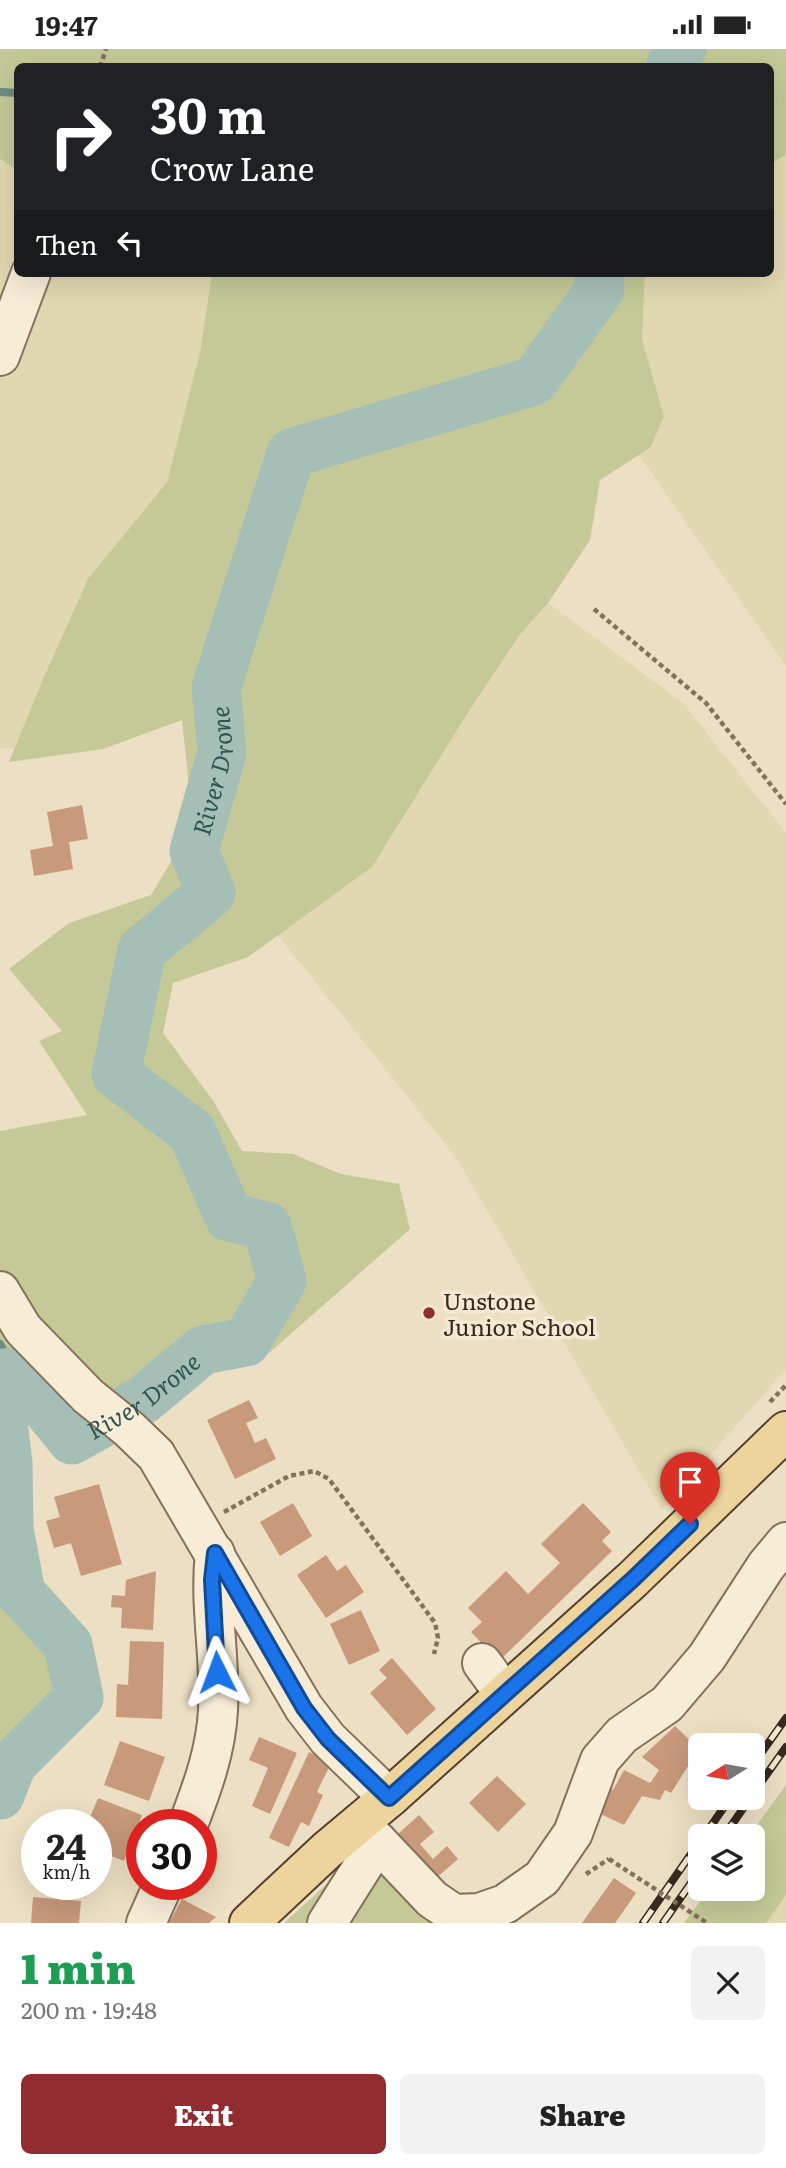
<!DOCTYPE html>
<meta charset="utf-8">
<style>
:root{--surface:#fff;--page:#f2f2f2;--text:#222;--muted:#767676;--accent:#912d30}
body{margin:0;font-family:Literata,serif;background:var(--page);color:var(--text);height:100vh;display:flex;flex-direction:column;font-size:26px;white-space:nowrap}
*{box-sizing:border-box;margin:0}
p{font-size:23px;color:var(--muted)}
.icon{flex:none;width:38px;height:38px;fill:none;stroke:currentColor;stroke-width:2;stroke-linecap:round;stroke-linejoin:round}
.map{position:relative;height:1874px;overflow:hidden}
.panel{display:flex;flex-direction:column;background:var(--surface);flex:1}
.panel>*{flex:none}
.guide{position:absolute;left:14px;top:14px;width:760px;height:214px;border-radius:10px;box-shadow:0 7px 28px #0002;background:#202124;color:#fff;overflow:hidden}
.needle{width:46px;rotate:259deg}
.buttons{position:absolute;left:688px;top:1684px;display:grid;gap:14px}
.buttons a{display:grid;place-items:center;width:77px;height:77px;border-radius:10px;background:var(--surface);box-shadow:0 7px 28px #0002;font-size:35px}
.speed{position:absolute;left:21px;top:1760px;display:flex;gap:14px;font-size:35px;font-weight:700;text-align:center}
.speed>*{display:grid;place-content:center;width:91px;height:91px;border-radius:50%;background:var(--surface);box-shadow:0 7px 28px #0002;line-height:1}
.speed small{font-size:18px;font-weight:400}
.speed .limit{border:10px solid #d22;background:#fff;color:#111}
.pin{position:absolute;display:grid;place-items:center;width:60px;height:60px;color:#fff;margin:-72px -30px;border-radius:50% 50% 50% 0;rotate:-45deg;box-shadow:0 0 7px #0007}
.pin .icon{rotate:45deg}
.me{position:absolute;width:77px;margin:-38px;rotate:357deg;stroke-linejoin:round;filter:drop-shadow(0 0 5px #0008)}
.turn{display:flex;align-items:center;gap:24px;height:147px;padding:0 21px;font-size:32px}
.turn .icon{width:91px;height:91px;stroke-width:2.5}
.turn b{display:block;font-size:49px;line-height:60px}
.then{display:flex;align-items:center;height:66px;padding:0 21px;background:#0003;gap:14px;font-size:26px}
.round{display:grid;place-items:center;flex:none;width:74px;height:74px;border-radius:10px;background:var(--page)}
.head{display:flex;align-items:center;justify-content:space-between;height:119px;padding:0 21px}
h1{font-size:42px;font-weight:800;line-height:52px;color:#1e9e55}
.action{display:flex;gap:14px;margin-top:auto;padding:14px 21px}
.action a{flex:1;height:80px;border-radius:10px;background:var(--accent);color:#fff;font-size:28px;font-weight:800;line-height:80px;text-align:center}
.action a+a{background:var(--page);color:var(--text)}
.status{display:flex;justify-content:space-between;align-items:center;height:49px;padding:0 35px;background:var(--surface);direction:ltr}
.status svg{height:19px;fill:currentColor}
.map>svg:first-child{display:block}
</style>
<div class="status"><b>19:47</b><svg viewBox="0 0 49 12"><path d="M0 12V9h3v3zM5 12V6h3v6zM10 12V3h3v9zM15 12V0h3v12zM26 1h20v11H26zM47 4h2v5h-2z"/></svg></div>
<div class="map">
<svg width="786" height="1874" viewBox="0 0 786 1874">
<rect width="100%" height="100%" fill="#ecdfc3"/>
<!-- farmland -->
<g fill="#e1d8b1">
<path d="M786 106V617L639 406 651 398 664 367 642 290 645 224H770V115Z"/>
<path d="M0 110 17 121 18 224H212L200 303 167 433 88 530 15 699 0 700Z"/>
<path d="M548 554 683 654 786 784V1320L662 1461 456 1108 278 886 372 818 469 662 519 587Z"/>
<path d="M786 1846V1874H766Z"/>
</g>
<!-- green -->
<g fill="#c4c997">
<path d="M0 0H786V106L770 115V18H18L17 121 0 110Z"/>
<path d="M212 224H645L642 290 664 367 651 398 600 431 590 491 548 554 519 587 469 662 372 818 248 908 173 934 163 984 214 1053 242 1102 293 1105 341 1125 399 1135 410 1180 269 1304 126 1354 16 1311 0 1318V1082L87 1066 39 992 62 982 9 920 69 874 151 846 172 811 189 736 182 671 103 700 9 713 43 630 88 530 167 433 200 303Z"/>
<path d="M0 1397 4 1478 17 1546 63 1599 77 1634 9 1710 0 1732Z"/>
<path d="M786 1736V1846L766 1874H684L710 1839H752V1787H749Z"/>
<path d="M367 1799 471 1874H284Z"/>
</g>
<g fill="none" stroke-linecap="round" stroke-linejoin="round">
<!-- stream -->
<g stroke="#6c8c84" stroke-width="8">
<path d="M0 43 18 44"/>
<path d="M0 1295 16 1322"/>
</g>
<!-- river -->
<g stroke="#a5bfb7" stroke-width="49">
<path d="M670 18 682 0"/>
<path id="s1" d="M0 1325 16 1322 72 1391 143 1351 203 1301 246 1293 282 1232 267 1177 229 1168 192 1083 116 1025 142 901 211 844 194 802 222 703 216 639 291 404 534 332 600 240 599 224"/>
<path d="M0 1350 8 1414 9 1480 21 1544 68 1596 79 1648 12 1715 0 1746"/>
</g>
</g>
<!-- building -->
<g fill="#c8997a">
<path d="M82 756 88 790 69 793 73 820 34 827 30 801 53 797 47 763Z"/>
<path d="M249 1351 258 1369 246 1374 255 1394 266 1389 276 1410 235 1430 207 1371Z"/>
<path d="M99 1435 122 1515 81 1527 71 1494 54 1499 46 1472 60 1468 54 1448Z"/>
<path d="M293 1454 312 1487 280 1507 260 1473Z"/>
<path d="M583 1454 611 1483 602 1492 612 1502 499 1612 471 1583 482 1573 468 1559 506 1522 528 1545 560 1514 541 1495Z"/>
<path d="M326 1506 337 1522 346 1516 364 1543 326 1569 297 1526Z"/>
<path d="M156 1522 153 1581 121 1579 122 1559 111 1558 112 1546 125 1547 126 1531Z"/>
<path d="M361 1561 380 1602 349 1616 330 1575Z"/>
<path d="M130 1592 164 1593 162 1670 116 1668 117 1635 128 1636Z"/>
<path d="M392 1609 436 1660 407 1686 370 1644 387 1629 379 1621Z"/>
<path d="M675 1677 699 1700 671 1744 665 1741 660 1751 642 1747 624 1776 592 1761 602 1735 613 1741 624 1721 650 1734 659 1721 642 1708Z"/>
<path d="M259 1688 297 1704 270 1765 252 1757 268 1719 249 1711Z"/>
<path d="M120 1692 165 1708 149 1752 104 1736Z"/>
<path d="M309 1703 331 1714 317 1743 323 1746 309 1777 301 1773 289 1798 269 1789Z"/>
<path d="M497 1727 526 1755 498 1783 469 1754Z"/>
<path d="M98 1749 142 1766 124 1812 96 1801V1776H87Z"/>
<path d="M419 1766 434 1783 420 1795 433 1810 447 1797 458 1810 427 1837 388 1794Z"/>
<path d="M614 1829 636 1844 615 1874H582Z"/>
<path d="M33 1848 81 1852 79 1874H31Z"/>
<path d="M182 1850 216 1868 209 1874H169Z"/>
</g>
<g fill="none" stroke-linecap="round" stroke-linejoin="round">
<!-- minor casing -->
<g stroke="#85705b" stroke-width="42">
<g id="minor">
<path d="M0 307 31 224"/>
<path d="M0 1242 23 1280 88 1347 129 1380 156 1406 304 1659 328 1690 389 1749"/>
<path d="M482 1614 504 1644"/>
<path d="M360 1774 432 1850 454 1865 479 1864 505 1855 542 1829 573 1784 600 1711 622 1686 667 1655 707 1608 766 1517 786 1493"/>
<path d="M188 1776C202 1739 216 1702 218 1661 221 1609 209 1557 215 1504"/>
<path d="M146 1874 163 1836"/>
<path d="M327 1874 378 1793"/>
</g>
</g>
<!-- major casing -->
<g stroke="#533f2f" stroke-width="42">
<path id="major" d="M249 1874 327 1801 389 1749 632 1531 786 1382"/>
</g>
<!-- path -->
<g stroke="#85705b" stroke-width="4.5" stroke-dasharray="5 3.5" stroke-linecap="butt">
<path d="M100 18 106 0"/>
<path d="M594 560 706 654 786 755"/>
<path d="M770 1353 786 1336"/>
<path d="M224 1463 289 1427 314 1422 329 1430 435 1574 438 1589 434 1605"/>
<path d="M586 1825 609 1810"/>
</g>
<!-- minor -->
<use href="#minor" stroke="#f7ecd6" stroke-width="38"/>
<!-- major -->
<use href="#major" stroke="#edd39c" stroke-width="38"/>
<!-- rail casing -->
<g stroke="#36291e" stroke-width="8">
<g id="rail">
<path d="M752 1717 786 1669"/>
<path d="M752 1746 786 1698"/>
<path d="M704 1787 731 1748"/>
<path d="M724 1787 751 1748"/>
<path d="M643 1874 700 1792"/>
<path d="M663 1874 700 1821"/>
</g>
</g>
<!-- rail -->
<use href="#rail" stroke="#f4e9d2" stroke-width="5" stroke-dasharray="16" stroke-linecap="butt"/>
<!-- path-bridge -->
<path stroke="#85705b" stroke-width="4.5" stroke-dasharray="5 3.5" stroke-linecap="butt" d="M609 1810 707 1874"/>
</g>
<g fill="none" stroke-linecap="round" stroke-linejoin="round">
<!-- route casing -->
<g stroke="#114b97" stroke-width="18">
<path id="route" d="M217 1623 212 1531 215 1504 304 1659 328 1690 389 1749 632 1531 690 1475"/>
</g>
<!-- route -->
<use href="#route" stroke="#1a73e8" stroke-width="12"/>
</g>
<!-- markers -->
<circle fill="#912d30" stroke="#f4e9d2" stroke-width="2.5" cx="429" cy="1264" r="7"/>
<g text-anchor="middle" dominant-baseline="central" stroke-width="7" stroke-linejoin="round" paint-order="stroke">
<!-- poi labels -->
<g font-size="23" fill="#36291e" stroke="#f4e9d2" text-anchor="start">
<text x="443" y="1251">Unstone<tspan x="443" dy="26">Junior School</tspan></text>
</g>
<!-- water labels -->
<g font-size="24" font-style="italic" fill="#2e5551" stroke="#f4e9d2">
<text stroke="none"><textPath href="#s1" startOffset="1008">River Drone</textPath></text>
<text stroke="none"><textPath href="#s1" startOffset="189">River Drone</textPath></text>
</g>
</g>
</svg>
<div class="buttons">
<a><svg class="needle" viewBox="-14 -14 28 28"><path d="M0-13l5 13h-10z" fill="#e53935"/><path d="M0 13l5-13h-10z" fill="#767676"/></svg></a>
<a><svg class="icon" aria-label="layers" viewBox="0 0 24 24"><path d="M12 4l9 5-9 5-9-5zM3 14l9 5 9-5"/></svg></a>
</div>
<div class="speed"><div>24<small>km/h</small></div><div class="limit">30</div></div>
<div class="pin" style="left:690px;top:1475px;background:#d93025"><svg class="icon" aria-label="arrive" viewBox="0 0 24 24"><path d="M6 21V4h12l-3 4 3 4H6"/></svg></div>
<svg class="me" style="left:217px;top:1623px" viewBox="-20 -20 40 40"><path d="M0-17L14 15 0 8-14 15z" fill="#1a73e8" stroke="#fff" stroke-width="4"/></svg>
<div class="guide">
<div class="turn"><svg class="icon" aria-label="right" viewBox="0 0 24 24"><path d="M7 20v-9h11M14 6l5 5-5 5"/></svg><div><b>30 m</b>Crow Lane</div></div>
<div class="then">Then<svg class="icon" aria-label="left" viewBox="0 0 24 24"><path d="M17 20v-9H6M10 6l-5 5 5 5"/></svg></div>
</div>
</div>
<section class="panel">
<div class="head"><div><h1>1 min</h1><p>200 m · 19:48</p></div><a class="round"><svg class="icon" aria-label="close" viewBox="0 0 24 24"><path d="M6 6l12 12M18 6L6 18"/></svg></a></div>
<div class="action"><a>Exit</a><a>Share</a></div>
</section>
